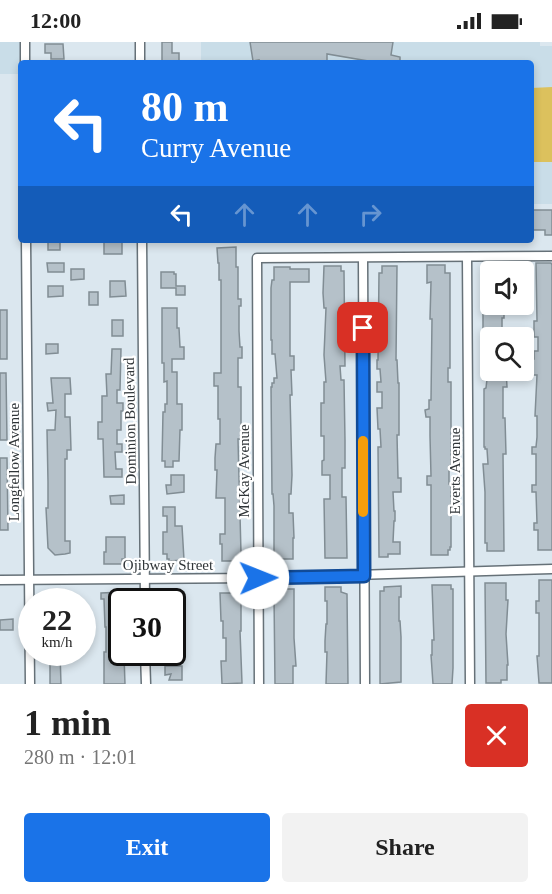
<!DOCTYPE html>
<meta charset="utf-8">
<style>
:root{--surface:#fff;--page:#f2f2f2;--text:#222;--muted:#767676;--accent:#1a73e8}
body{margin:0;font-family:Georgia,serif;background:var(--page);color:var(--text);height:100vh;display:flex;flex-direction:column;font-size:22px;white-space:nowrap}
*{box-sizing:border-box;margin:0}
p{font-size:20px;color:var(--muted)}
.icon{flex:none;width:33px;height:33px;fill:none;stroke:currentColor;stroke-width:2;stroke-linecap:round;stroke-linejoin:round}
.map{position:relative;height:642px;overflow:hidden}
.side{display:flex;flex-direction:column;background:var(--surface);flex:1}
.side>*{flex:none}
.top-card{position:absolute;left:18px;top:18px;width:516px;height:183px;border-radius:6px;box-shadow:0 3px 9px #0003;background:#1a73e8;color:#fff;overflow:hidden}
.tools{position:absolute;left:480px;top:219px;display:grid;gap:12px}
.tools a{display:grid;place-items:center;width:54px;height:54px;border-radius:6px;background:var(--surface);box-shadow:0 3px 9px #0003;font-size:30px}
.speed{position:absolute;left:18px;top:546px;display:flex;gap:12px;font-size:30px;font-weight:700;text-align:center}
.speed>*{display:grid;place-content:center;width:78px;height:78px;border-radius:50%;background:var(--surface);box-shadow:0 3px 9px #0003;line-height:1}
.speed small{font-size:15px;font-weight:400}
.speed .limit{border:3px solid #111;border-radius:9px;background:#fff;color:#111}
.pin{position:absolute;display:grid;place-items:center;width:51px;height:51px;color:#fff;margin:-26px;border-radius:12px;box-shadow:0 3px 9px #0006}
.me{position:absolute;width:66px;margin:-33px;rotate:89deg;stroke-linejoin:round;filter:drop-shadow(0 0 4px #0008)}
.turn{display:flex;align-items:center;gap:21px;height:126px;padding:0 24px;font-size:27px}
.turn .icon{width:78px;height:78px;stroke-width:2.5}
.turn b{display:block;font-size:42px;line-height:51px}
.lanes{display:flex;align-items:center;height:57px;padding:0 24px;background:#0003;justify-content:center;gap:30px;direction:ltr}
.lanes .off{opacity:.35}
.round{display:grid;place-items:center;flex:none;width:63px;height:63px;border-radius:6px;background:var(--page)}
.overview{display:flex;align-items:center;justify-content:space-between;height:102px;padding:0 24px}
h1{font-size:36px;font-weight:700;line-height:45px}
.primary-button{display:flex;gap:12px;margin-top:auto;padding:12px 24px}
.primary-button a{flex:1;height:69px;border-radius:6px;background:var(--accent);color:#fff;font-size:24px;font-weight:700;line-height:69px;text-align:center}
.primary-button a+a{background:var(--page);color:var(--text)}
.status{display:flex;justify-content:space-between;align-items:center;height:42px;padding:0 30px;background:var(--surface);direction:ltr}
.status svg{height:16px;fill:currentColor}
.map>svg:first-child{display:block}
</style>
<div class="status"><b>12:00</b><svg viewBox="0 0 49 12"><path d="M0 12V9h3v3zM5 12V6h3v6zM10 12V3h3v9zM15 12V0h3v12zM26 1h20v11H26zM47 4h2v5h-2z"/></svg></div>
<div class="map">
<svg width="552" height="642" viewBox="0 0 552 642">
<rect width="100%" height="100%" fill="#dbe7ef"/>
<!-- built -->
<g fill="#c9dde8">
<rect x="0" y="0" width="20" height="32"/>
<path d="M201 0H540V4H552V162H531V21H201Z"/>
</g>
<!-- green -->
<path fill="#dcc15d" d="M552 45V120H531V46Z"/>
<!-- building -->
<g fill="#b5c1c9" stroke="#818d94" stroke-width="1.5">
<path d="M162 0H172V11H179V20L173 21 162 20Z"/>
<path d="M250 0H393L391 13 400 15V21H380L327 12V20L259 21V18L253 19Z"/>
<path d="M45 2H63L64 17H51V11H45Z"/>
<path d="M531 168H552V193H545V188H531Z"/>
<rect x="48" y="198" width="12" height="10"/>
<rect x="104" y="198" width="18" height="14"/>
<path d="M236 205V225H238V257H241V264H239V289L240 305H242V316H238V345H241V397H238L241 511 237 514V519H222V502H220V492H225V456H216L217 428H215V416L216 402H220V377H218V344H214V331H221V238H219V221H218L217 206Z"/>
<path d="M47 221H64V230H48Z"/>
<rect x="485" y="221" width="18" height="9"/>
<path d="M536 221H551L552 223V508H538V488H534V481H537L536 450H532V443H536V412H532V405H536L537 395V374H535L537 333H532V317H534V309H538V295H534V279H537Z"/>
<path d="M427 223H445V231H450V326H448V340H451V424H449V442H451V505H450V508H448V513H431V443H427V434H431L430 394V375H426L425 368 429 367V358H431L432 277H430L431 240 427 241Z"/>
<path d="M324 224H341V229H344L345 324H340L341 338H344L345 398V426H342V455H346L347 516H325L324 457H330V433H322V419L324 418V394H321V361H324V340H326L324 313 326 266H324L323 251Z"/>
<path d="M382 224H397L396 318H397L398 341H399V393H397L398 436H401V450H393L394 469H395V479H394L393 500H400V512H388V515H379L378 405H381L380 387H378L377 366H382V350H377V340H381L380 327H377V318H378L379 231H382Z"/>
<path d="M274 225H290V227H309V240H290V314H294V328H291L292 353H290L292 433 291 452H289V471H293L294 496H293V517H274V464L273 452H272L271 345H272V341H274V336H277L275 312H272V298H271V246L272 238H274Z"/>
<path d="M71 227H84V237L71 238Z"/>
<path d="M161 230H174V232H176V244H185V253H176V246H161Z"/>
<path d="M483 230H490V262H504V276H502V296H490V327L483 326Z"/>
<path d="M110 239H125L126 254 110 255Z"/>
<path d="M48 244H63V254L48 255Z"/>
<rect x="89" y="250" width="9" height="13"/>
<path d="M162 266H177V286H179L180 305H184V317H172V330H177V362H182V388H180L179 419H173V425H165V419H162L163 370H165V362H167V339L164 340V321H162Z"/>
<rect x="0" y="268" width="7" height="49"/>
<rect x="112" y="278" width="11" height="16"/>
<path d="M46 302H58V311L46 312Z"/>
<path d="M112 307H121L120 348H117V361H123V369H121V388H117V402H122V410H115L116 427H122V435H104L103 397H98V380H102V354H107L106 332H111Z"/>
<path d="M488 328H506L507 345H503V376H505L506 412H503L504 509H487V501H485V450L483 422H488L487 407H485V405H484V347L486 346Z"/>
<path d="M0 331H6L7 398H0Z"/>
<path d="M51 336H70L71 352H65V375H70L71 408H67V417H65V499H70V511L65 512 55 513 48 506 46 466H48V440L47 388H55L56 368 48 369 47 361H53Z"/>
<path d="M0 416H7L8 488H0Z"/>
<path d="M171 433H184V450L167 452 166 443H171Z"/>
<path d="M124 453V462H111L110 454Z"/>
<path d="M163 465H175V484H182L184 518 169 519V517H167V512H163V490H167V474H163Z"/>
<path d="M106 495H125V517H122V522H104V510H106Z"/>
<path d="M539 538H552V641H539L537 614H539V571H536V559H539Z"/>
<path d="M485 541H506V558H508L506 592 508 623H507V638H501V641H486Z"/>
<path d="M432 543H451V547H453V626L452 642H433L431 613H432V598H434Z"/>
<path d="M401 544V555H399V579H400L401 595V640L380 642V549H384V545Z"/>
<path d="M325 545H341V550L347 552 348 642H326L327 610H325V599L326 582H327V559H325Z"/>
<path d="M277 547H294V596L296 624H293V642H275L274 554H276V551H277Z"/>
<path d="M55 548H65V560H50V555Z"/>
<path d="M232 548H241V589H240L242 641 222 642 221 619H226V596H223V579H221L220 551H232Z"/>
<path d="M123 550 124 560H122V613H124L125 642H104V610H106V585H105L104 557H101V551Z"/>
<path d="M163 550H184V561H182V578H184V593H181V609H172V560H164Z"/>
<path d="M13 577V588H0V578Z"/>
<path d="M50 611H60L61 642H50Z"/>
<path d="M165 624H182V638H169L171 632 165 633Z"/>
</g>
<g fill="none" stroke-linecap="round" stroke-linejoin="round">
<!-- minor casing -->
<g stroke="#667178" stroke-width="11">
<g id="minor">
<path d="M25 0V21"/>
<path d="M140 0V21"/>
<path d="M26 198 30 642"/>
<path d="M142 198 145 560"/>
<path d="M467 215 470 642"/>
<path d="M363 216 365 642"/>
<path d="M0 538 258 536 552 527"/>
<path d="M145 610 146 642"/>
<path d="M259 642 257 216 552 214"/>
</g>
</g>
<!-- minor -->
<use href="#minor" stroke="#fff" stroke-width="8"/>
</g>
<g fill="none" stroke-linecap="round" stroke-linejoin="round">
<!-- route casing -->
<g stroke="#114b97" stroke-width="15">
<path id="route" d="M258 536 364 534 363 286"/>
</g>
<!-- route -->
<use href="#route" stroke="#1a73e8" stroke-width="10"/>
<!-- slow -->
<path stroke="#f59e0b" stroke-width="10" d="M363 399V470"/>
</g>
<g text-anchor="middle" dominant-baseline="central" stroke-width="4.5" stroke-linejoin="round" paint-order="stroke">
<!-- street labels -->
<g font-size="15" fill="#303538" stroke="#fff">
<text transform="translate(130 379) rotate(-91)">Dominion Boulevard</text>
<text transform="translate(14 420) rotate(-90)">Longfellow Avenue</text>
<text transform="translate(244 429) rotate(-90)">McKay Avenue</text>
<text transform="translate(455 429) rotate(-90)">Everts Avenue</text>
<text x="168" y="523">Ojibway Street</text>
</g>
</g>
</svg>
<div class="tools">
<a><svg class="icon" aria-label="sound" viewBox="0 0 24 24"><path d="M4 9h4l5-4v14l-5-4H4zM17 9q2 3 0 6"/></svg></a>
<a><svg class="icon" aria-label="search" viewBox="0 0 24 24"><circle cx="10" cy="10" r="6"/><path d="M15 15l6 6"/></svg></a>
</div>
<div class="speed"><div>22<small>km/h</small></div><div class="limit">30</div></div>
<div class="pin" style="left:363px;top:286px;background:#d93025"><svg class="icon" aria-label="arrive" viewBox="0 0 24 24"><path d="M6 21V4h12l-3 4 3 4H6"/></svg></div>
<svg class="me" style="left:258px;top:536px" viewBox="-20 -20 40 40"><circle r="19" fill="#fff"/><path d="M0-13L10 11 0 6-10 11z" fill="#1a73e8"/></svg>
<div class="top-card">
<div class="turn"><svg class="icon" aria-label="left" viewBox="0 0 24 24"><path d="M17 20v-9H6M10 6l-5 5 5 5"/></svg><div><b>80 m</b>Curry Avenue</div></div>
<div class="lanes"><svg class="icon" aria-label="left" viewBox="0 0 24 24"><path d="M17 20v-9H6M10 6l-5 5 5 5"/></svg><svg class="icon off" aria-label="ahead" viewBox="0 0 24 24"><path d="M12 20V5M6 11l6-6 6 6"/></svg><svg class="icon off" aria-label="ahead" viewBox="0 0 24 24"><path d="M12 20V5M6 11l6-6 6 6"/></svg><svg class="icon off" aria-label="right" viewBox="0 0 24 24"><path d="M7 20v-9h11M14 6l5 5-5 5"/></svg></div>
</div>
</div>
<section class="side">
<div class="overview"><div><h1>1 min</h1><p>280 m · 12:01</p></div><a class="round" style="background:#d93025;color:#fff"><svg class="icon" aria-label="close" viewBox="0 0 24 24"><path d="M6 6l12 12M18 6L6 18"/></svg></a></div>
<div class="primary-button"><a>Exit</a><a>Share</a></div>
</section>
